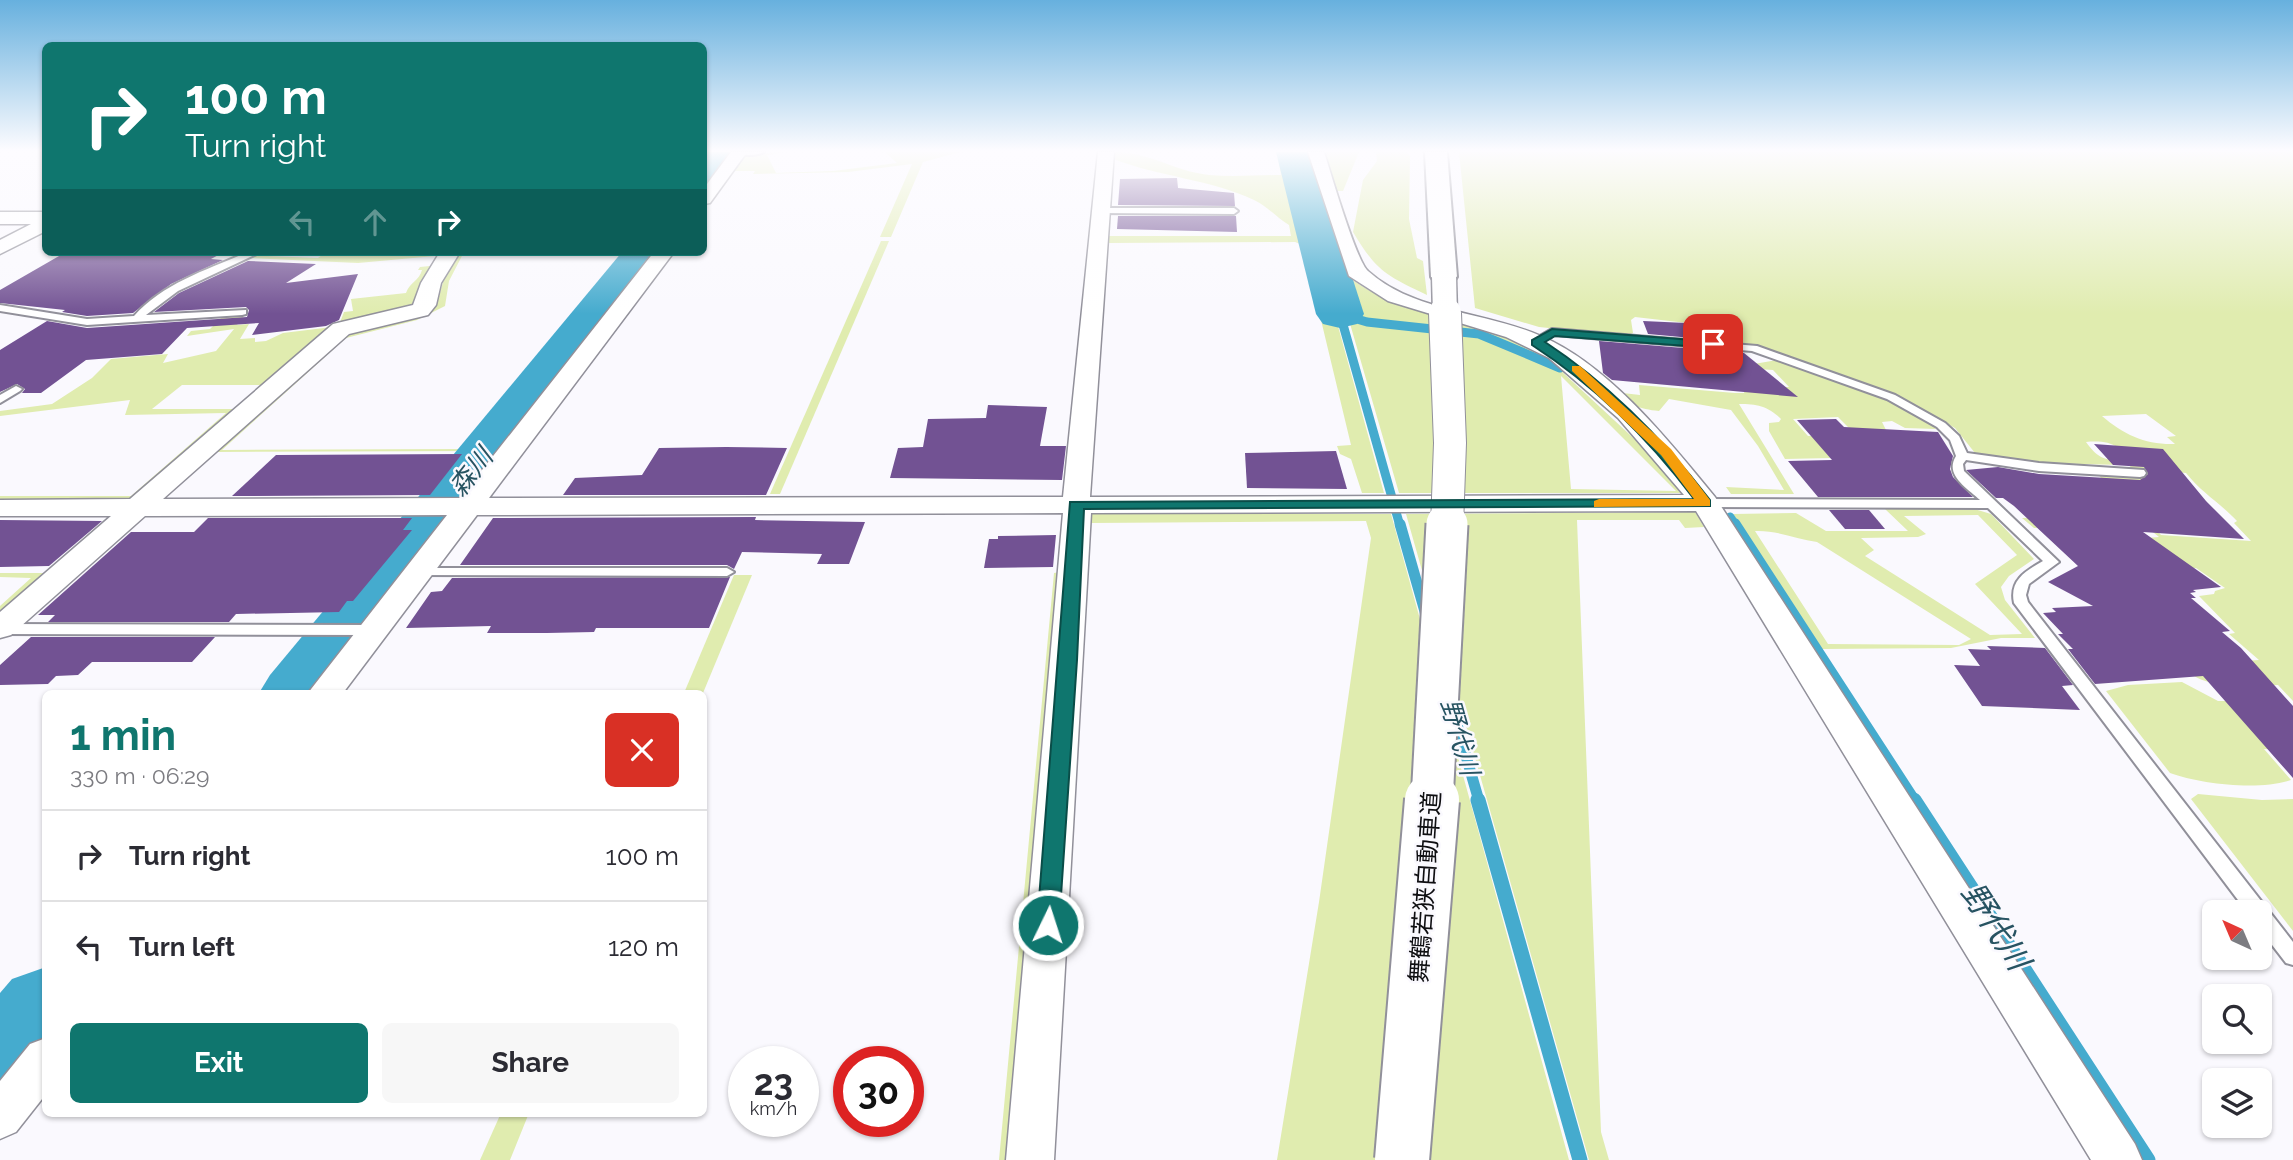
<!DOCTYPE html>
<meta charset="utf-8">
<style>
:root{--surface:#fff;--page:#f7f7f7;--text:#2b2b33;--muted:#7c7c81;--line:#e1e1e2;--accent:#0f766e}
body{margin:0;font-family:Raleway,"Noto Sans JP",sans-serif;background:var(--page);color:var(--text);height:100vh;display:flex;flex-direction:column;font-size:26px;white-space:nowrap}
*{box-sizing:border-box;margin:0}
p{font-size:23px;color:var(--muted)}
.icon{flex:none;width:38px;height:38px;fill:none;stroke:currentColor;stroke-width:2;stroke-linecap:round;stroke-linejoin:round}
.map{position:relative;flex:1;overflow:hidden}
.drawer{position:absolute;left:42px;top:690px;width:665px;height:427px;display:flex;flex-direction:column;background:var(--surface);border-radius:10px;box-shadow:0 2px 5px #0004}
.drawer>*{flex:none}
.banner{position:absolute;left:42px;top:42px;width:665px;height:214px;border-radius:10px;box-shadow:0 2px 5px #0004;background:#0f766e;color:#fff;overflow:hidden}
.needle{width:46px;rotate:316deg}
.tools{position:absolute;left:2202px;top:900px;display:grid;gap:14px}
.tools a{display:grid;place-items:center;width:70px;height:70px;border-radius:10px;background:var(--surface);box-shadow:0 2px 5px #0004;font-size:35px}
.speed{position:absolute;left:728px;top:1046px;display:flex;gap:14px;font-size:35px;font-weight:700;text-align:center}
.speed>*{display:grid;place-content:center;width:91px;height:91px;border-radius:50%;background:var(--surface);box-shadow:0 2px 5px #0004;line-height:1}
.speed small{font-size:18px;font-weight:400}
.speed .limit{border:10px solid #d22;background:#fff;color:#111}
.pin{position:absolute;display:grid;place-items:center;width:60px;height:60px;color:#fff;margin:-30px;border-radius:14px;box-shadow:0 4px 10px #0006}
.me{position:absolute;width:77px;margin:-38px;rotate:4deg;stroke-linejoin:round;filter:drop-shadow(0 0 5px #0008)}
.turn{display:flex;align-items:center;gap:24px;height:147px;padding:0 28px;font-size:32px}
.turn .icon{width:91px;height:91px;stroke-width:2.5}
.turn b{display:block;font-size:49px;line-height:60px}
.lanes{display:flex;align-items:center;height:66px;padding:0 28px;background:#0003;justify-content:center;gap:35px;direction:ltr}
.lanes .off{opacity:.35}
.round{display:grid;place-items:center;flex:none;width:74px;height:74px;border-radius:10px;background:var(--page)}
.overview{display:flex;align-items:center;justify-content:space-between;height:119px;padding:0 28px}
h1{font-size:42px;font-weight:700;line-height:52px;color:var(--accent)}
.cta{display:flex;gap:14px;margin-top:auto;padding:14px 28px}
.cta a{flex:1;height:80px;border-radius:10px;background:var(--accent);color:#fff;font-size:28px;font-weight:700;line-height:80px;text-align:center}
.cta a+a{background:var(--page);color:var(--text)}
ul{padding:0;list-style:none}
li{display:flex;align-items:center;gap:21px;height:91px;padding:0 28px;border-top:2px solid var(--line)}
li div{flex:1}
li b{display:block;font-size:26px}
li em{font-style:normal}
.map>svg:first-child{display:block}
</style>
<div class="map">
<svg width="2293" height="1160" viewBox="0 0 2293 1160">
<rect width="100%" height="100%" fill="#faf9fe"/>
<!-- green -->
<g fill="#e0ecaf" fill-rule="evenodd">
<path d="M787 152 767 155 776 173 833 171 897 163 885 152H960L923 162 891 237H880L912 164 848 172 753 174 755 171H733L745 154Z"/>
<path d="M1113 152C1151 152 1173 171 1209 175 1233 177 1258 175 1281 175L1277 152H1290L1384 493H1362L1351 459 1340 454 1337 446 1351 445 1303 245 1295 242 1109 243V236H1291L1289 225C1277 218 1267 206 1254 200 1210 179 1159 177 1114 159Z"/>
<path d="M1299 152H1308L1338 249 1327 252Z"/>
<path d="M1324 152H1359L1343 191H1337Z"/>
<path d="M1376 152H1406L1410 156 1409 219 1417 258 1423 261 1427 295C1387 276 1376 271 1353 232L1363 180 1377 161Z"/>
<path d="M1459 152H2293V701L2278 685C2245 685 2204 692 2181 665L2259 660 2229 634 2235 633 2199 596 2214 594 2215 591 2225 588 2196 568 2178 570 2147 538 2159 537 2143 524 2034 528 2022 518 2062 517 2106 485 2098 474 2147 475 2145 471 2131 469C2124 445 2110 440 2086 442 2096 456 2103 460 2120 461L2121 465 2042 463 1975 453 1955 428 1895 395 1755 346 1700 338 1694 334 1687 323 1635 317 1631 320 1633 333 1626 336 1539 327 1475 308ZM2146 414 2176 436 2167 437 2175 444C2146 445 2124 435 2102 416ZM2156 470 2186 473C2202 493 2220 503 2237 521L2234 523 2251 541 2161 535 2144 516Z"/>
<path d="M881 241H889L780 494H770Z"/>
<path d="M261 252H273L267 256 318 258 326 252H439L435 256 358 263 248 258Z"/>
<path d="M460 252H464L449 281 445 306 417 320 346 338 222 450 476 449 638 252H641L483 451 215 452 346 335 436 307 443 282Z"/>
<path d="M1331 258H1340L1349 278 1370 291 1506 336 1564 367 1559 369 1642 446C1661 458 1669 477 1685 493H1399ZM1561 376 1676 491 1571 489Z"/>
<path d="M430 266 416 306 339 325 344 312 353 311 351 299 406 293C410 282 419 281 422 270H418L420 267Z"/>
<path d="M223 316H244L237 325 249 324 240 339 255 338V342L266 341 283 333 332 327 268 385H182L152 409H241L138 499H0V496H131L226 413 125 415 130 400 0 416V411L52 404 92 378 111 359 168 354 163 363 216 351 234 329 187 336 191 331 210 329Z"/>
<path d="M1777 360 1889 399 1932 424 1936 429 1905 428 1892 421 1882 422 1886 430 1852 431 1838 417 1793 419 1808 436 1831 435V458L1785 459 1769 431V423L1779 422 1781 419C1768 406 1757 404 1739 404L1794 494H1731L1726 487 1784 490 1758 446 1731 410 1669 399 1659 411C1639 409 1629 405 1614 392L1640 395 1639 385 1735 393H1744L1745 387H1789L1773 370 1758 369 1754 364Z"/>
<path d="M1971 508 1991 514 2034 559 2009 576 2001 587 2005 600 2035 638H2001L1951 648 1822 649 1733 514 1796 513 1826 531H1908L1885 509ZM1978 515 2017 555 1975 584 2022 634 1990 635 1865 556 1874 550 1861 538 1918 537 1926 534 1904 516ZM1755 531C1776 530 1796 539 1817 542L1971 639 1959 645 1828 644Z"/>
<path d="M1695 512 1704 527 1685 528 1679 520H1577L1601 1132 1609 1160H1589L1406 514Z"/>
<path d="M1087 514H1391L1569 1160H1277L1319 902 1371 538 1366 521 1091 523 1051 1160H1042Z"/>
<path d="M1060 572 1016 1160H999L1054 573Z"/>
<path d="M0 573H53L0 619V606L31 578 0 577Z"/>
<path d="M734 575H752L703 693H684Z"/>
<path d="M2182 682 2218 701H2229L2293 750 2264 749 2291 780C2259 791 2200 784 2170 773L2106 691 2128 685Z"/>
<path d="M2198 794 2262 800 2293 799V931L2191 799Z"/>
<path d="M501 1113H529L510 1160H480Z"/>
</g>
<g fill="none" stroke-linecap="round" stroke-linejoin="round">
<!-- stream-far2 -->
<g stroke="#45abce" stroke-width="9">
<path d="M1340 314 1400 526"/>
<path d="M1340 314 1367 322 1479 334 1560 368"/>
<path d="M1730 517 1736 526"/>
</g>
<!-- stream-far1 -->
<g stroke="#45abce" stroke-width="11">
<path d="M1400 524 1426 615"/>
<path d="M1735 524 1915 801"/>
<path d="M1453 711 1479 801"/>
</g>
<!-- stream -->
<g stroke="#45abce" stroke-width="15">
<path d="M1478 800 1580 1160"/>
<path d="M1914 800 2148 1160"/>
</g>
<!-- river -->
<g fill="#45abce" fill-rule="evenodd">
<path d="M705 152H742L718 187 704 191Z"/>
<path d="M1276 152H1312L1364 314 1357 324 1340 328 1323 324 1316 314Z"/>
<path d="M622 252H667L336 693H259L270 675Z"/>
<path d="M46 967V1085L35 1098 0 1111V993L12 979Z"/>
</g>
</g>
<!-- building -->
<g fill="#725293">
<path d="M1177 178 1178 188 1234 193 1235 206 1118 205 1120 179Z"/>
<path d="M1118 216H1236L1237 232 1117 229Z"/>
<path d="M66 252H224L211 259 223 260 171 284 133 313 87 316 62 312 65 310 0 303V290Z"/>
<path d="M248 261 316 264 286 283 358 274 339 320 326 326 252 335 259 323 187 328 162 354 86 360 41 393H22L25 389 17 384 0 392V350L47 321 87 328 247 317 249 310 246 307 154 312 179 293Z"/>
<path d="M1643 321 1686 323 1692 338 1648 334Z"/>
<path d="M1599 341 1744 353 1798 397 1612 380 1603 373Z"/>
<path d="M988 405 1047 407 1040 446H1066L1062 480 890 478 898 448 923 447 928 419 986 418Z"/>
<path d="M1836 419 1844 427 1938 432 1953 456 1950 469 1953 477 1973 497H1818L1788 461 1832 460 1797 420Z"/>
<path d="M2094 444 2163 449 2206 501 2244 539 2143 532 2221 587 2193 590 2196 592 2190 593 2196 598H2191L2230 631 2222 632 2241 648 2293 706V778L2203 676 2095 684 2068 649H2073L2058 634H2063L2043 613 2056 612 2052 608 2093 606 2048 582 2078 566 2014 506 2003 498H1996L1966 470 1998 467 2039 474 2140 480 2148 474 2144 467 2113 465Z"/>
<path d="M659 448 726 447 787 448 766 495H563L575 478 642 475Z"/>
<path d="M1336 451 1347 489 1247 488 1245 453Z"/>
<path d="M462 454 430 495 232 496 276 455Z"/>
<path d="M1829 510H1869L1885 529H1845Z"/>
<path d="M756 517 755 520 865 522 849 564H817L822 554 742 552 734 569 727 565H460L493 518Z"/>
<path d="M208 518H412L403 530H412L353 601H347L339 612 236 614 229 622H48L55 615H38L131 532H194Z"/>
<path d="M0 520 102 521 49 566 0 567Z"/>
<path d="M1056 535 1053 567 984 568 989 539H998V536Z"/>
<path d="M730 577 709 628H596L594 632 547 633H487L491 626 406 628 431 592 442 591 452 578Z"/>
<path d="M31 637H215L192 662H92L78 675 56 676 48 684 0 685V665Z"/>
<path d="M1987 646 2045 648 2073 685 2062 686 2080 710 1982 706 1954 665 1980 666 1968 649 1991 650Z"/>
</g>
<g fill="none" stroke-linecap="round" stroke-linejoin="round">
<!-- lane casing -->
<g stroke="#91909a" stroke-width="4">
<g id="lane">
<path d="M734 152H764C757 156 741 156 734 152Z"/>
<path d="M1101 208H1234L1238 211 1234 214 1098 213 1097 211Z"/>
<path d="M248 252H261L178 291 146 315 246 310V314L242 315 87 325 0 311V305L87 319 134 316C163 283 209 269 248 252Z"/>
<path d="M1552 329 1757 346 1895 395 1945 423 1959 436 1967 453 2039 463 2144 470 2146 473 2144 476 2140 477 2039 471 1966 460 1963 464 1964 471 2059 562 2029 584 2026 595 2028 602 2293 942V965L2286 963 2259 928V912H2247L2014 603C2009 580 2026 571 2043 561L1988 508 1705 507 1699 503 1705 499 1980 500C1967 488 1944 475 1956 456L1950 440 1937 427 1887 399 1752 351 1554 335 1541 344H1533V340Z"/>
<path d="M16 386 22 389 20 391 0 403V395Z"/>
<path d="M419 568H727L734 572 727 576 414 575 412 572 414 569Z"/>
<path d="M0 624 373 625 380 630 373 635 0 634Z"/>
</g>
</g>
<!-- street casing -->
<g stroke="#91909a" stroke-width="3">
<g id="street">
<path d="M731 152H747L710 203 704 204V188Z"/>
<path d="M1098 152H1114L1090 497 1684 495 1618 418 1549 358 1506 337 1388 301 1349 276 1308 152H1324C1331 173 1356 261 1368 271 1413 312 1487 312 1541 336 1609 365 1669 441 1715 497L2135 1144 2142 1160H2091L1696 511 1091 513 1054 1160H1006L1063 513 477 515 343 693H308L447 515 145 516 11 635 0 638V612L111 516H0V500L130 499 333 324 413 305 421 283 440 252H460L441 283 436 305 428 315 349 334 163 499 460 498 654 252H674L489 498 1063 497Z"/>
<path d="M0 212H46V231L0 254V240L31 224H0Z"/>
<path d="M46 1038V1094L16 1132 0 1139V1081L30 1044Z"/>
</g>
</g>
<!-- highway casing -->
<g stroke="#91909a" stroke-width="4">
<path id="highway" d="M1425 152H1447L1457 277 1453 283H1435L1431 277Z"/>
</g>
<!-- lane -->
<use href="#lane" fill="#fff" fill-rule="evenodd"/>
<!-- street -->
<use href="#street" fill="#fff" fill-rule="evenodd"/>
<!-- highway -->
<use href="#highway" fill="#fff" fill-rule="evenodd"/>
<!-- highway-bridge-far3 casing -->
<g stroke="#91909a" stroke-width="27" stroke-linecap="butt">
<path id="highway-bridge-far3" d="M1444 277 1445 315"/>
</g>
<!-- highway-bridge-far2 casing -->
<g stroke="#91909a" stroke-width="34" stroke-linecap="butt">
<path id="highway-bridge-far2" d="M1445 313 1450 443 1447 526"/>
</g>
<!-- highway-bridge-far1 casing -->
<g stroke="#91909a" stroke-width="45" stroke-linecap="butt">
<path id="highway-bridge-far1" d="M1432 801 1447 524"/>
</g>
<!-- highway-bridge casing -->
<g stroke="#91909a" stroke-width="58" stroke-linecap="butt">
<path id="highway-bridge" d="M1402 1160 1432 800"/>
</g>
<!-- highway-bridge-far3 -->
<use href="#highway-bridge-far3" stroke="#fff" stroke-width="24"/>
<!-- highway-bridge-far2 -->
<use href="#highway-bridge-far2" stroke="#fff" stroke-width="32"/>
<!-- highway-bridge-far1 -->
<use href="#highway-bridge-far1" stroke="#fff" stroke-width="41"/>
<!-- highway-bridge -->
<use href="#highway-bridge" stroke="#fff" stroke-width="54"/>
</g>
<!-- sky -->
<linearGradient id="sky" x2="0" y2="1"><stop stop-color="#67b0de"/><stop offset="0.48" stop-color="#fdfcff"/><stop offset="1" stop-color="#fdfcff" stop-opacity="0"/></linearGradient>
<rect width="2293" height="314" fill="url(#sky)"/>
<!-- route -->
<path fill="#0f766e" stroke="#0a4d48" stroke-width="2" d="M1552 329 1718 342 1719 344 1713 348 1555 336 1545 342C1609 384 1663 439 1710 500V506L1084 509 1077 660 1059 925 1056 931 1048 934 1041 931 1037 925 1070 502 1694 499C1649 439 1595 386 1532 345V340Z"/>
<!-- slow -->
<path fill="#f59e0b" d="M1572 366H1580L1671 449 1710 500V506L1594 507V501L1599 499H1694L1661 455 1572 371Z"/>
<g text-anchor="middle" dominant-baseline="central" stroke-width="5" stroke-linejoin="round" paint-order="stroke">
<!-- street labels -->
<g font-size="24" fill="#0f0f12" stroke="#faf9fe">
<text transform="translate(1425 887) rotate(-86)">舞鶴若狭自動車道</text>
</g>
<!-- water labels -->
<g font-size="26" font-style="italic" fill="#275362" stroke="#faf9fe">
<text transform="translate(471 472) rotate(-52)">森川</text>
<text transform="translate(1460 737) rotate(74)">野代川</text>
</g>
<!-- near-water labels -->
<g font-size="32" font-style="italic" fill="#275362" stroke="#faf9fe">
<text transform="translate(1996 926) rotate(57)">野代川</text>
</g>
</g>
</svg>
<div class="tools">
<a><svg class="needle" viewBox="-14 -14 28 28"><path d="M0-13l5 13h-10z" fill="#e53935"/><path d="M0 13l5-13h-10z" fill="#7c7c81"/></svg></a>
<a><svg class="icon" aria-label="search" viewBox="0 0 24 24"><circle cx="10" cy="10" r="6"/><path d="M15 15l6 6"/></svg></a>
<a><svg class="icon" aria-label="layers" viewBox="0 0 24 24"><path d="M12 4l9 5-9 5-9-5zM3 14l9 5 9-5"/></svg></a>
</div>
<div class="speed"><div>23<small>km/h</small></div><div class="limit">30</div></div>
<div class="pin" style="left:1713px;top:344px;background:#d93025"><svg class="icon" aria-label="arrive" viewBox="0 0 24 24"><path d="M6 21V4h12l-3 4 3 4H6"/></svg></div>
<svg class="me" style="left:1048px;top:925px" viewBox="-20 -20 40 40"><circle r="17" fill="#0f766e" stroke="#fff" stroke-width="3"/><path d="M0-11L8 9 0 5-8 9z" fill="#fff"/></svg>
<div class="banner">
<div class="turn"><svg class="icon" aria-label="right" viewBox="0 0 24 24"><path d="M7 20v-9h11M14 6l5 5-5 5"/></svg><div><b>100 m</b>Turn right</div></div>
<div class="lanes"><svg class="icon off" aria-label="left" viewBox="0 0 24 24"><path d="M17 20v-9H6M10 6l-5 5 5 5"/></svg><svg class="icon off" aria-label="ahead" viewBox="0 0 24 24"><path d="M12 20V5M6 11l6-6 6 6"/></svg><svg class="icon" aria-label="right" viewBox="0 0 24 24"><path d="M7 20v-9h11M14 6l5 5-5 5"/></svg></div>
</div>
<section class="drawer">
<div class="overview"><div><h1>1 min</h1><p>330 m · 06:29</p></div><a class="round" style="background:#d93025;color:#fff"><svg class="icon" aria-label="close" viewBox="0 0 24 24"><path d="M6 6l12 12M18 6L6 18"/></svg></a></div>
<ul>
<li><svg class="icon" aria-label="right" viewBox="0 0 24 24"><path d="M7 20v-9h11M14 6l5 5-5 5"/></svg><div><b>Turn right</b></div><em>100 m</em></li>
<li><svg class="icon" aria-label="left" viewBox="0 0 24 24"><path d="M17 20v-9H6M10 6l-5 5 5 5"/></svg><div><b>Turn left</b></div><em>120 m</em></li>
</ul>
<div class="cta"><a>Exit</a><a>Share</a></div>
</section>
</div>
